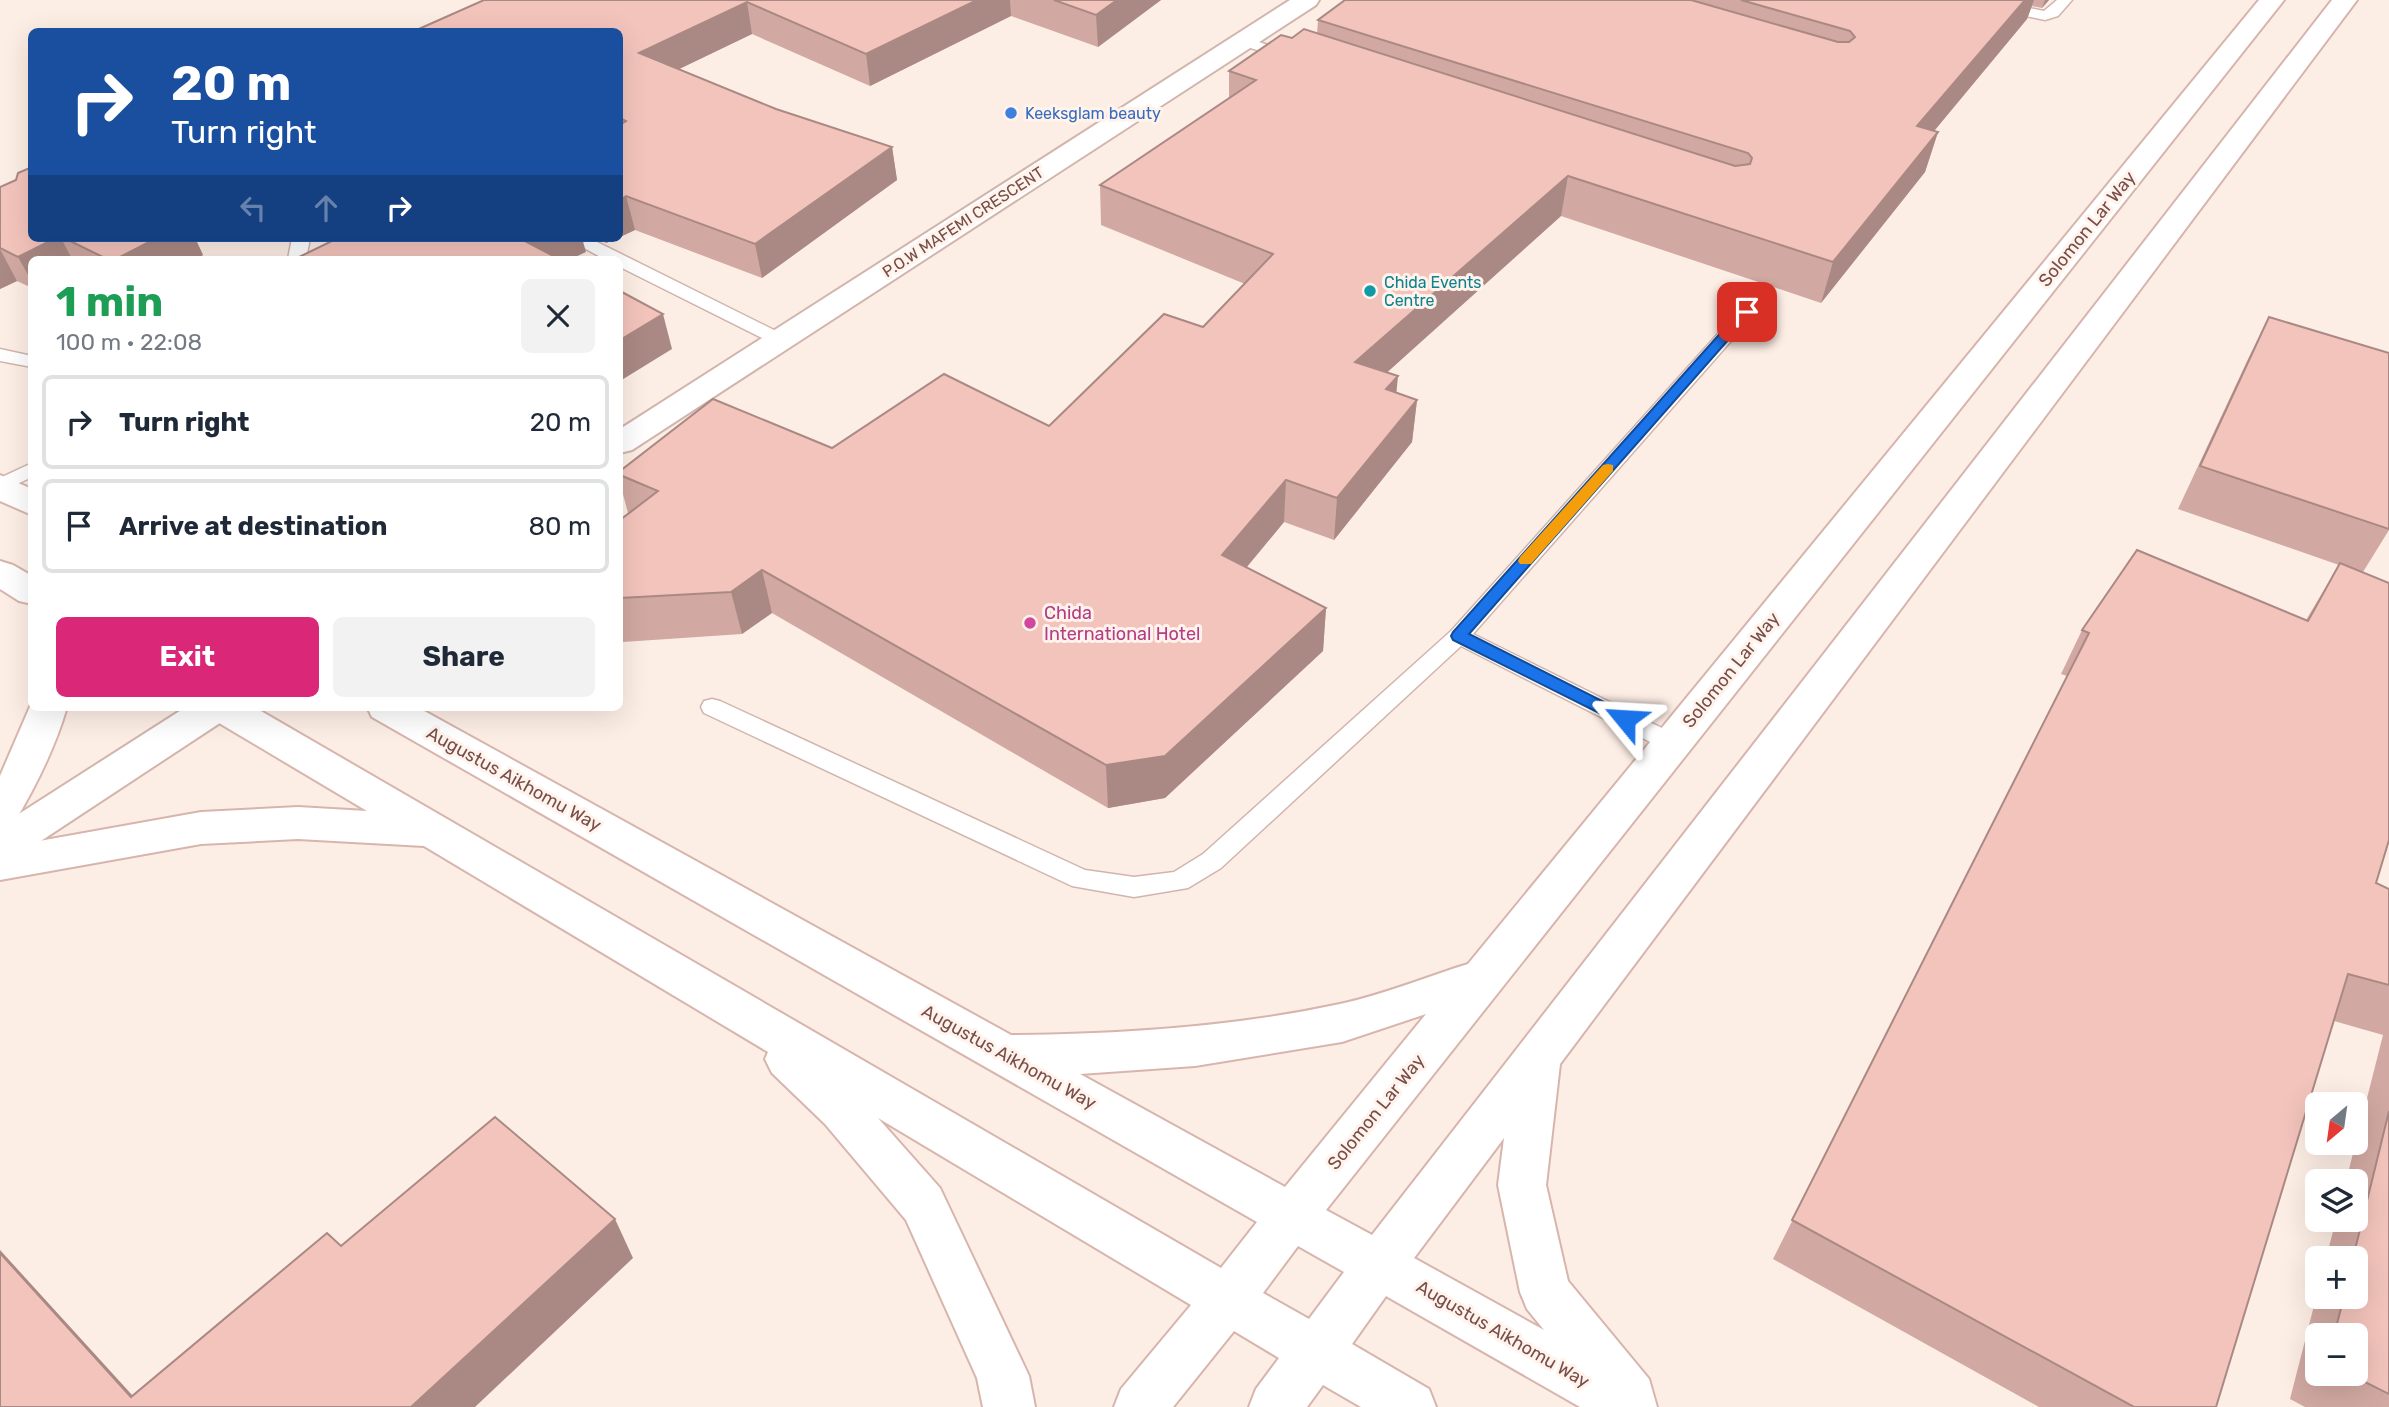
<!DOCTYPE html>
<meta charset="utf-8">
<style>
:root{--surface:#fff;--page:#f2f2f3;--text:#1f2937;--muted:#747a83;--line:#e0e1e3;--accent:#db2777}
body{margin:0;font-family:Rubik,sans-serif;background:var(--page);color:var(--text);height:100vh;display:flex;flex-direction:column;font-size:26px;white-space:nowrap}
*{box-sizing:border-box;margin:0}
p{font-size:23px;color:var(--muted)}
.icon{flex:none;width:38px;height:38px;fill:none;stroke:currentColor;stroke-width:2;stroke-linecap:round;stroke-linejoin:round}
.map{position:relative;flex:1;overflow:hidden}
.side{position:absolute;left:28px;top:256px;width:595px;height:455px;display:flex;flex-direction:column;background:var(--surface);border-radius:10px;box-shadow:0 7px 28px #0002}
.side>*{flex:none}
.hud{position:absolute;left:28px;top:28px;width:595px;height:214px;border-radius:10px;box-shadow:0 7px 28px #0002;background:#1a4fa0;color:#fff;overflow:hidden}
.needle{width:46px;rotate:209deg}
.tools{position:absolute;left:2305px;top:1092px;display:grid;gap:14px}
.tools a{display:grid;place-items:center;width:63px;height:63px;border-radius:10px;background:var(--surface);box-shadow:0 7px 28px #0002;font-size:35px}
.pin{position:absolute;display:grid;place-items:center;width:60px;height:60px;color:#fff;margin:-30px;border-radius:14px;box-shadow:0 4px 10px #0006}
.me{position:absolute;width:77px;margin:-38px;rotate:297deg;stroke-linejoin:round;filter:drop-shadow(0 0 5px #0008)}
.turn{display:flex;align-items:center;gap:24px;height:147px;padding:0 28px;font-size:32px}
.turn .icon{width:91px;height:91px;stroke-width:2.5}
.turn b{display:block;font-size:49px;line-height:60px}
.lanes{display:flex;align-items:center;height:66px;padding:0 28px;background:#0003;justify-content:center;gap:35px;direction:ltr}
.lanes .off{opacity:.35}
.round{display:grid;place-items:center;flex:none;width:74px;height:74px;border-radius:10px;background:var(--page)}
.summary{display:flex;align-items:center;justify-content:space-between;height:119px;padding:0 28px}
h1{font-size:42px;font-weight:700;line-height:52px;color:#1e9e55}
.primary-button{display:flex;gap:14px;margin-top:auto;padding:14px 28px}
.primary-button a{flex:1;height:80px;border-radius:10px;background:var(--accent);color:#fff;font-size:28px;font-weight:700;line-height:80px;text-align:center}
.primary-button a+a{background:var(--page);color:var(--text)}
ul{padding:0;list-style:none}
li{display:flex;align-items:center;gap:21px;height:94px;margin:0 14px 10px;padding:0 14px;border:4px solid var(--line);border-radius:10px}
li div{flex:1}
li b{display:block;font-size:26px}
li em{font-style:normal}
.map>svg:first-child{display:block}
</style>
<div class="map">
<svg width="2389" height="1407" viewBox="0 0 2389 1407">
<rect width="100%" height="100%" fill="#fdeee5"/>
<g fill="none" stroke-linecap="round" stroke-linejoin="round">
<!-- lane casing -->
<g stroke="#d1b5ad" stroke-width="3">
<g id="lane">
<path d="M1962 0H1989L2044 11 2057 0H2072L2058 16 2045 20 1969 4Z"/>
<path d="M1243 37 1297 54 1299 57 1292 61 1238 44 1236 41 1238 38Z"/>
<path d="M292 238H310L306 259H288Z"/>
<path d="M566 238H589L786 336 789 340 786 344H774L620 267V259H604Z"/>
<path d="M1747 307 1756 312 1753 316 1473 634 1680 737 1684 743 1680 749 1672 752 1664 749 1461 646 1221 868 1188 888 1134 897 1072 886 704 713 701 707 704 701 712 699 720 701 1085 870 1134 877 1174 872 1203 854 1451 631 1741 308Z"/>
<path d="M0 349 32 356V367L0 361Z"/>
<path d="M32 463V477L0 492V478Z"/>
</g>
</g>
<!-- street casing -->
<g stroke="#d1b5ad" stroke-width="4">
<g id="street">
<path d="M1290 0H1319L1316 5 632 450 620 453V429Z"/>
<path d="M186 707H234L229 717 15 858 0 863V826Z"/>
</g>
</g>
<!-- secondary casing -->
<g stroke="#d7b5ad" stroke-width="4">
<g id="secondary">
<path d="M2259 0H2284L1326 1210 1372 1235 2332 0H2357L1560 1064 1546 1185 1568 1281 1649 1379 1657 1407H1580L1386 1296 1352 1344 1429 1389 1436 1407H1361L1323 1385 1307 1407H1249L1256 1389 1279 1358 1234 1331 1173 1407H1114L1121 1389 1191 1305 878 1118 940 1188 1029 1376 1035 1407H983L977 1378 906 1220 825 1124 772 1073 765 1059 768 1052 424 846 298 839 201 844 0 880V848L201 812 298 807 367 811 209 717 204 707H254L1221 1268 1257 1222 372 717 367 707H417L1011 1035C1122 1034 1232 1027 1340 1004 1383 995 1426 977 1468 964ZM1426 1014 1285 1187 1080 1074 1195 1066 1342 1042ZM1504 1138 1498 1185 1520 1292 1527 1309 1544 1330 1414 1258ZM1298 1246 1344 1272 1309 1319 1263 1293Z"/>
<path d="M0 475 32 489V515L0 501Z"/>
<path d="M0 561 13 565 32 576V604L19 601 0 589Z"/>
<path d="M32 702V707H67C55 748 36 786 14 823L0 827V776Z"/>
</g>
</g>
<!-- lane -->
<use href="#lane" fill="#fff" fill-rule="evenodd"/>
<!-- street -->
<use href="#street" fill="#fff" fill-rule="evenodd"/>
<!-- secondary -->
<use href="#secondary" fill="#fff" fill-rule="evenodd"/>
</g>
<!-- wall -->
<g fill="#d1a9a2" fill-rule="evenodd">
<path d="M484 0H1161L1098 47 1011 16 870 86 752 34 679 69 776 109 892 147 897 180 762 278 635 230 620 237V32Z"/>
<path d="M1345 0H2049L2042 8 2032 6 2027 19 1934 131 1938 132 1925 172 1821 303 1561 216 1387 372 1396 393 1417 400 1412 442 1334 540 1284 522 1246 568 1326 608 1323 651 1165 798 1108 808 772 613 742 634 623 642 620 639V520L628 513 620 483V471L1049 426 1203 327 1245 284 1101 225 1100 185 1229 98V71L1292 38 1317 34 1318 20Z"/>
<path d="M0 187 32 238H195L203 255 196 259H32V288L17 281 0 289Z"/>
<path d="M594 238H618L606 243Z"/>
<path d="M2269 317 2389 353V530L2363 572 2376 883 2389 889V1407H2305L2290 1399 2317 1294V1297H2356V1258H2326L2336 1220H2356V1181H2346L2383 1035 2334 1021 2216 1407H2039L1773 1259 2067 676 2061 674 2082 630 2306 620 2339 565 2178 509 2248 359ZM2317 1335H2356V1374H2317Z"/>
</g>
<!-- shaded-wall -->
<g fill="#aa8984">
<path d="M977 0H1010L1011 16 870 86 866 54Z"/>
<path d="M1117 0H1161L1098 47 1096 15Z"/>
<path d="M2025 0H2034L2027 19 1905 166 1917 126Z"/>
<path d="M2045 0H2049L2042 8Z"/>
<path d="M747 2 752 34 646 85 639 53Z"/>
<path d="M1938 132 1925 172 1821 303 1833 262Z"/>
<path d="M892 147 897 180 762 278 755 244Z"/>
<path d="M1568 176 1561 216 1352 404 1355 362Z"/>
<path d="M626 196 635 230 620 237V200Z"/>
<path d="M56 238H61L72 259H32V282L18 257Z"/>
<path d="M157 238H195L203 255 196 259H116Z"/>
<path d="M532 238H582L586 252 571 259H530L525 241Z"/>
<path d="M604 238H618L606 243Z"/>
<path d="M0 249 17 281 0 289Z"/>
<path d="M663 314 672 349 620 381V340Z"/>
<path d="M1398 376 1394 418 1386 389Z"/>
<path d="M1417 400 1412 442 1334 540 1337 498Z"/>
<path d="M1286 480 1284 522 1221 598 1222 555Z"/>
<path d="M762 570 772 613 742 634 731 592Z"/>
<path d="M1326 608 1323 651 1165 798 1108 808 1106 765Z"/>
<path d="M615 1219 633 1258 475 1407H411Z"/>
<path d="M0 1250 143 1407 131 1397 0 1253Z"/>
</g>
<!-- building -->
<g fill="#f3c4bc" stroke="#aa8984" stroke-width="2">
<path d="M484 0H977L866 54 747 2 639 53 776 109 892 147 755 244 626 196 620 200V125L626 121 620 118V32H412Z"/>
<path d="M1054 0H1117L1096 15Z"/>
<path d="M1345 0H1691L1838 42H1849L1855 37 1850 31 1741 0H2025L1917 126 1938 132 1833 262 1568 176 1355 362 1398 376 1386 389 1417 400 1337 498 1286 480 1222 555 1326 608 1165 756 1106 765 762 570 731 592 620 598V520L658 491 620 475V471L713 399 832 448 944 374 1049 426 1164 314 1203 327 1273 254 1100 185 1256 80 1229 71 1281 35 1292 38 1304 29 1735 166 1750 164 1752 158 1748 153 1318 20Z"/>
<path d="M32 167V238H56L18 257 0 248V187L16 180 18 173Z"/>
<path d="M64 238H157L116 259H107Z"/>
<path d="M338 238H532L525 241 559 259H295Z"/>
<path d="M620 291 663 314 620 340Z"/>
<path d="M2269 317 2389 353V529L2200 466Z"/>
<path d="M2137 550 2308 621 2340 563 2389 583V840L2376 883 2389 889V985L2348 974 2216 1407H2134L1792 1220 2089 633 2082 630Z"/>
<path d="M2389 1111V1394L2349 1374H2356V1335H2334L2344 1297H2356V1258H2353Z"/>
<path d="M495 1117 615 1219 411 1407H0V1253L131 1397 327 1233 341 1246Z"/>
</g>
<!-- route -->
<path fill="#1a73e8" stroke="#114b97" stroke-width="2" d="M1747 308 1753 312 1751 314 1469 634 1630 715 1633 719 1630 723H1619L1453 640 1451 636 1453 632 1742 309Z"/>
<!-- slow -->
<path fill="#f59e0b" d="M1608 464 1613 465V471L1531 564H1520L1518 561 1520 557 1603 465Z"/>
<!-- markers -->
<circle fill="#3f7fe0" stroke="#fff3ec" stroke-width="2.5" cx="1011" cy="113" r="7"/>
<circle fill="#0f9aa8" stroke="#fff3ec" stroke-width="2.5" cx="1370" cy="291" r="7"/>
<circle fill="#d1479c" stroke="#fff3ec" stroke-width="2.5" cx="1030" cy="623" r="7"/>
<g text-anchor="middle" dominant-baseline="central" stroke-width="6" stroke-linejoin="round" paint-order="stroke">
<!-- far-shop labels -->
<g font-size="16" fill="#366cbe" stroke="#fff3ec" text-anchor="start">
<text x="1025" y="113">Keeksglam beauty</text>
</g>
<!-- far-street labels -->
<g font-size="16" fill="#774e49" stroke="#fff3ec">
<text transform="translate(963 222) rotate(-33)">P.O.W MAFEMI CRESCENT</text>
</g>
<!-- far-culture labels -->
<g font-size="16" fill="#0d838f" stroke="#fff3ec" text-anchor="start">
<text x="1384" y="282">Chida Events<tspan x="1384" dy="18">Centre</tspan></text>
</g>
<!-- street labels -->
<g font-size="18" fill="#774e49" stroke="#fff3ec">
<text transform="translate(2087 229) rotate(-51)">Solomon Lar Way</text>
<text transform="translate(1731 670) rotate(-51)">Solomon Lar Way</text>
<text transform="translate(514 779) rotate(29)">Augustus Aikhomu Way</text>
<text transform="translate(1009 1057) rotate(29)">Augustus Aikhomu Way</text>
<text transform="translate(1376 1112) rotate(-51)">Solomon Lar Way</text>
<text transform="translate(1503 1334) rotate(30)">Augustus Aikhomu Way</text>
</g>
<!-- hotel labels -->
<g font-size="18" fill="#b23c85" stroke="#fff3ec" text-anchor="start">
<text x="1044" y="613">Chida<tspan x="1044" dy="21">International Hotel</tspan></text>
</g>
</g>
</svg>
<div class="tools">
<a><svg class="needle" viewBox="-14 -14 28 28"><path d="M0-13l5 13h-10z" fill="#e53935"/><path d="M0 13l5-13h-10z" fill="#747a83"/></svg></a>
<a><svg class="icon" aria-label="layers" viewBox="0 0 24 24"><path d="M12 4l9 5-9 5-9-5zM3 14l9 5 9-5"/></svg></a>
<a>+</a>
<a>−</a>
</div>
<div class="pin" style="left:1747px;top:312px;background:#d93025"><svg class="icon" aria-label="arrive" viewBox="0 0 24 24"><path d="M6 21V4h12l-3 4 3 4H6"/></svg></div>
<svg class="me" style="left:1625px;top:719px" viewBox="-20 -20 40 40"><path d="M0-17L14 15 0 8-14 15z" fill="#1a73e8" stroke="#fff" stroke-width="4"/></svg>
<div class="hud">
<div class="turn"><svg class="icon" aria-label="right" viewBox="0 0 24 24"><path d="M7 20v-9h11M14 6l5 5-5 5"/></svg><div><b>20 m</b>Turn right</div></div>
<div class="lanes"><svg class="icon off" aria-label="left" viewBox="0 0 24 24"><path d="M17 20v-9H6M10 6l-5 5 5 5"/></svg><svg class="icon off" aria-label="ahead" viewBox="0 0 24 24"><path d="M12 20V5M6 11l6-6 6 6"/></svg><svg class="icon" aria-label="right" viewBox="0 0 24 24"><path d="M7 20v-9h11M14 6l5 5-5 5"/></svg></div>
</div>
<section class="side">
<div class="summary"><div><h1>1 min</h1><p>100 m · 22:08</p></div><a class="round"><svg class="icon" aria-label="close" viewBox="0 0 24 24"><path d="M6 6l12 12M18 6L6 18"/></svg></a></div>
<ul>
<li><svg class="icon" aria-label="right" viewBox="0 0 24 24"><path d="M7 20v-9h11M14 6l5 5-5 5"/></svg><div><b>Turn right</b></div><em>20 m</em></li>
<li><svg class="icon" aria-label="arrive" viewBox="0 0 24 24"><path d="M6 21V4h12l-3 4 3 4H6"/></svg><div><b>Arrive at destination</b></div><em>80 m</em></li>
</ul>
<div class="primary-button"><a>Exit</a><a>Share</a></div>
</section>
</div>
